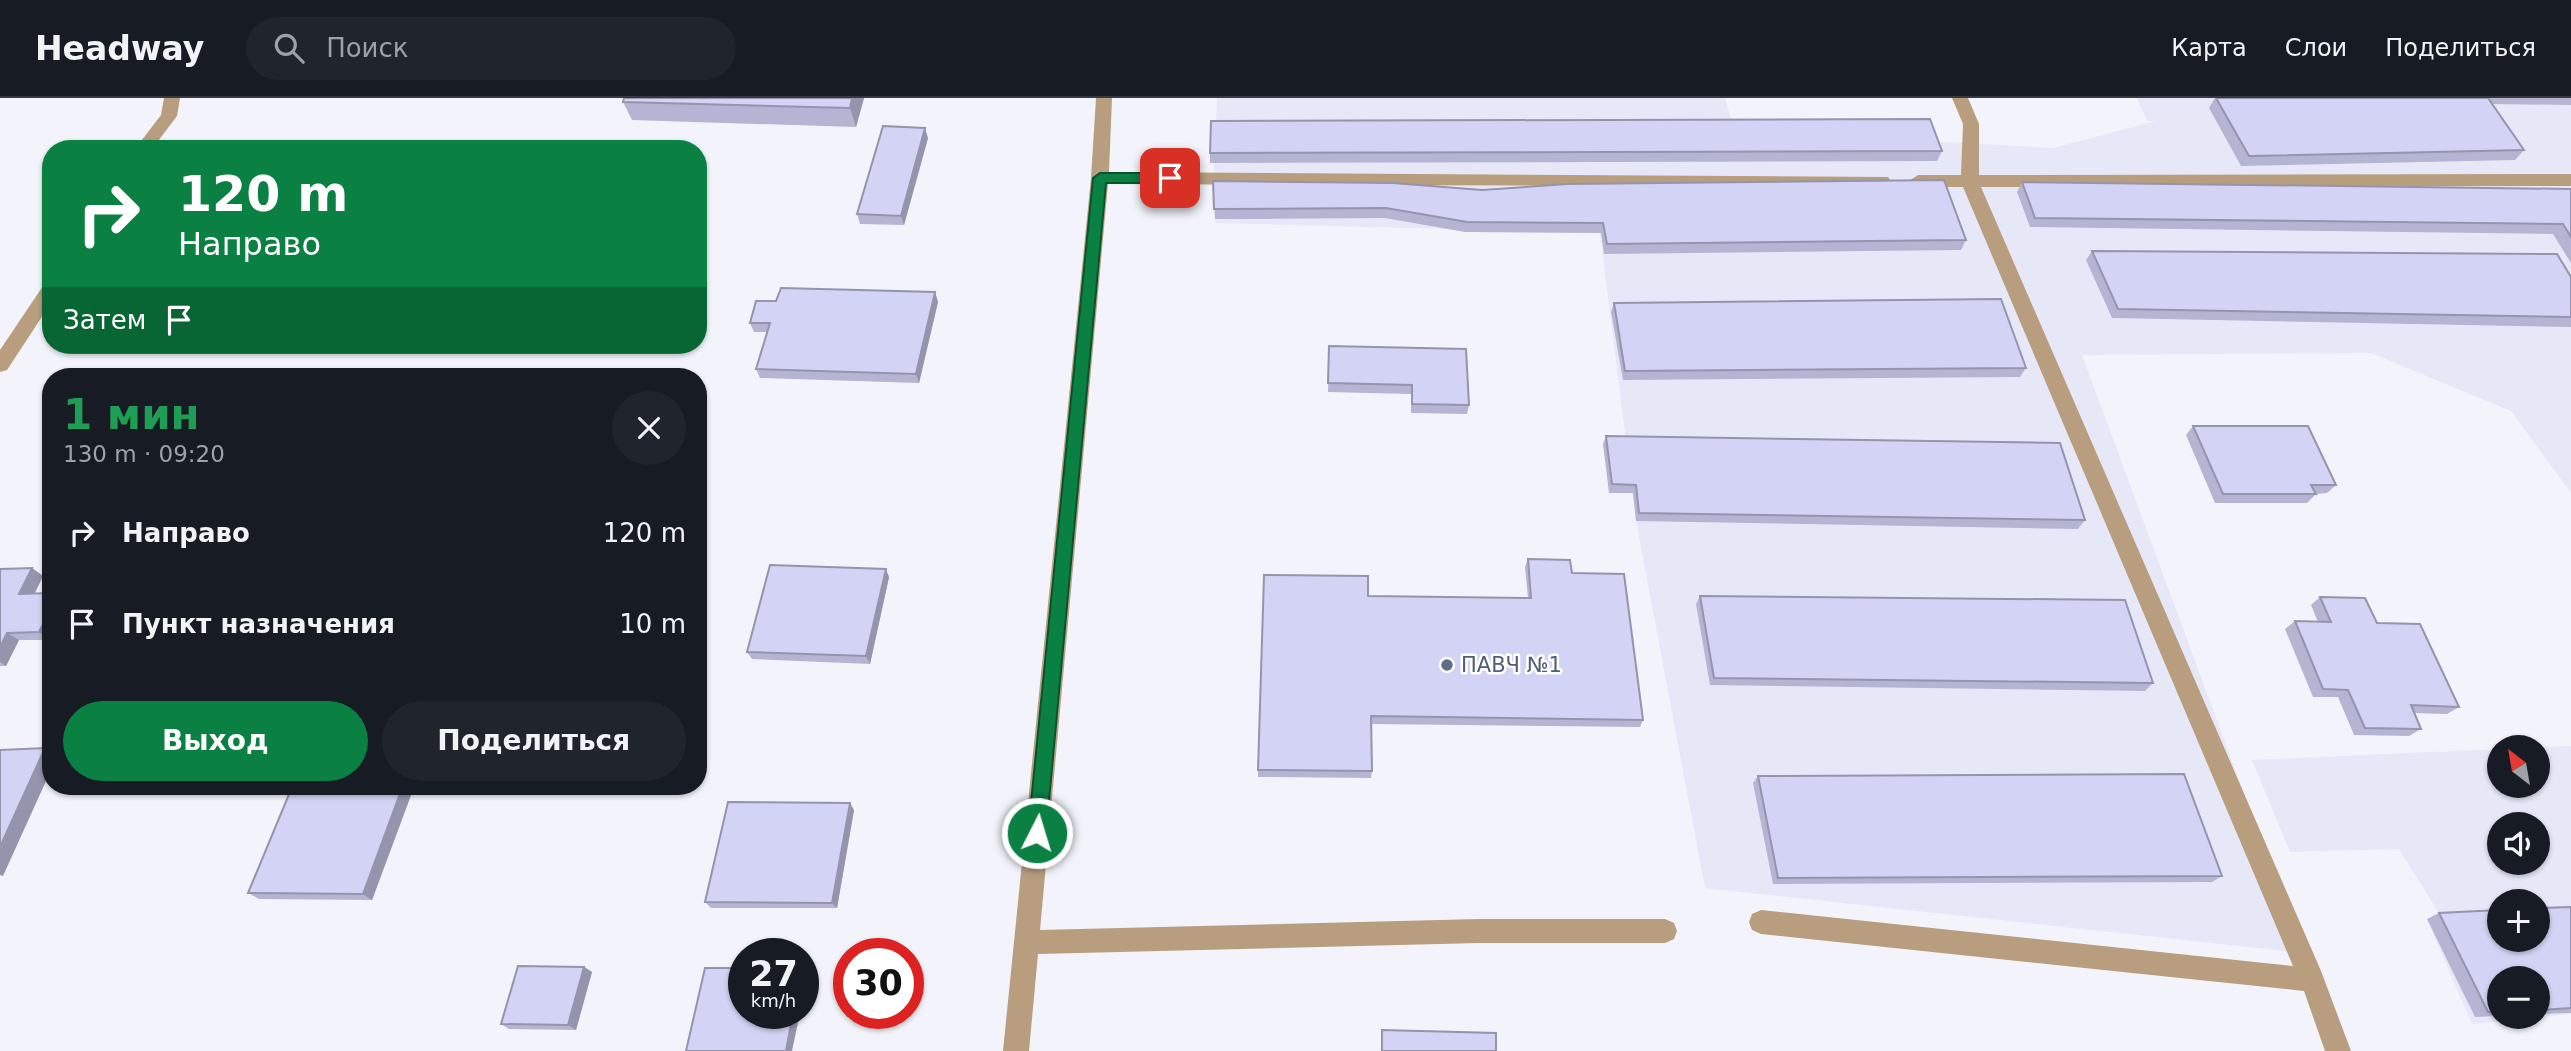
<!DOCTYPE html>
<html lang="ru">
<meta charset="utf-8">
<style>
:root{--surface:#171b24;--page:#20242c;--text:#f1f3f6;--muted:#9ea1a6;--line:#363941;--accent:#0b8043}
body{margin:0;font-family:"DejaVu Sans",sans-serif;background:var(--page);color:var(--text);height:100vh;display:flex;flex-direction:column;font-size:26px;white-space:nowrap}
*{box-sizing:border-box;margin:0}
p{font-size:23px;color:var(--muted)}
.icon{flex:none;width:38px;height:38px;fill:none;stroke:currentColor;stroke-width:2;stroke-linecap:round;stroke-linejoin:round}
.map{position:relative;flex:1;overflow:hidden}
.drawer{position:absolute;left:42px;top:270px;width:665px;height:427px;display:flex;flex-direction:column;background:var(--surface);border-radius:28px;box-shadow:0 2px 5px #0004}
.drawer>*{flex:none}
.top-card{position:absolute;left:42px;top:42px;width:665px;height:214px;border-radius:28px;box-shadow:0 2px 5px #0004;background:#0b8043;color:#fff;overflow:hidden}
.needle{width:46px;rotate:329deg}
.buttons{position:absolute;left:2487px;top:637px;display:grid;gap:14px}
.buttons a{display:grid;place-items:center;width:63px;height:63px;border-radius:50%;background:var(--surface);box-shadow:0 2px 5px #0004;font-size:35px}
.speed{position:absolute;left:728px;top:840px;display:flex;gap:14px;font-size:35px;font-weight:700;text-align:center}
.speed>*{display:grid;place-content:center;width:91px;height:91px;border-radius:50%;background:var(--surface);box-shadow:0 2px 5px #0004;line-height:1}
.speed small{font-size:18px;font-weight:400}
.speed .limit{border:10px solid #d22;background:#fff;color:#111}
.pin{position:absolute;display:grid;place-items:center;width:60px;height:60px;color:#fff;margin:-30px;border-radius:14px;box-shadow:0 4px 10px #0006}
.me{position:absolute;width:77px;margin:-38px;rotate:5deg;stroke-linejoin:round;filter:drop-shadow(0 0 5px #0008)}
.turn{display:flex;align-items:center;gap:24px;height:147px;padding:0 21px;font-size:32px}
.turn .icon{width:91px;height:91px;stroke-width:2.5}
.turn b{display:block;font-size:49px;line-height:60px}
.then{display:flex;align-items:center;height:66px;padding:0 21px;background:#0003;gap:14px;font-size:26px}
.round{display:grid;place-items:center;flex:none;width:74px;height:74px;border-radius:37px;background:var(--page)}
.overview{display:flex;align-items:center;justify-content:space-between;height:119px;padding:0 21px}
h1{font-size:42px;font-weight:700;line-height:52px;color:#1e9e55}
.cta{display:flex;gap:14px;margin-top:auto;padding:14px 21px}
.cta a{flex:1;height:80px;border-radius:42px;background:var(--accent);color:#fff;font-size:28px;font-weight:700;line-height:80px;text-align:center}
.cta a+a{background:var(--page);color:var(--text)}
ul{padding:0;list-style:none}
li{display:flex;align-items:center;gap:21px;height:91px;padding:0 21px}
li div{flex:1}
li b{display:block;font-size:26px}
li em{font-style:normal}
header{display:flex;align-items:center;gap:42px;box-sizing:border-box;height:98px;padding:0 35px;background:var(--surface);border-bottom:2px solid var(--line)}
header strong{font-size:33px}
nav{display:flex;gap:38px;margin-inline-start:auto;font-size:24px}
.search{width:490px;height:63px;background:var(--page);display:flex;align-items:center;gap:18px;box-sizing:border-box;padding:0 24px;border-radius:38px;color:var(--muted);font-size:26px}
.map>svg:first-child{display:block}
</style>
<header>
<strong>Headway</strong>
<div class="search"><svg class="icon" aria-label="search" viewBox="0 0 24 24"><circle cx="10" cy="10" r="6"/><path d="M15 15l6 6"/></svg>Поиск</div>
<nav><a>Карта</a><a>Слои</a><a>Поделиться</a></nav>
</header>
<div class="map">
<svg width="2571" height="953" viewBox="0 0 2571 953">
<rect width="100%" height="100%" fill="#f3f3fb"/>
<!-- built -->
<g fill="#e7e8f7" fill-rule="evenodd">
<path d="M1217 0H1725L1734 32 2053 50 2156 23H2147L2137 0H2571V395L2511 313 2371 255 2082 257 2303 855 1705 790 1636 423 1600 135 1216 125 1213 93Z"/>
<path d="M2571 648V916L2472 926 2427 821 2442 820 2399 751 2290 754 2252 662 2499 651V688H2538V649ZM2499 726H2538V765H2499ZM2499 803H2538V842H2499ZM2499 880H2538V919H2499Z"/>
</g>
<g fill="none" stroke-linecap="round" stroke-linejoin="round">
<!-- minor -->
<g fill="#b89e7f" fill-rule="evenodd">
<path d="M164 0H180L177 18 152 51H135L161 17Z"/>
<path d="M1096 0H1112L1109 74 1888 79 1891 83 1888 87 1882 89 1108 86 1040 832 1479 821H1665L1674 825 1677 833 1674 841 1665 845H1479L1038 856 1029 953H1003L1091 80Z"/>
<path d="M1952 0H1968L1979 26V77L2571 76V88L1981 89 2321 873 2351 953H2325L2304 893 1761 836 1752 832 1749 824 1752 816 1761 812 2293 868 1963 89H1918L1909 83 1918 77H1961L1963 26Z"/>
<path d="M51 183V205L7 272 0 274V252L45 185Z"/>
</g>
</g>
<!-- wall -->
<g fill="#b5b5d3">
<path d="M624 0H864L856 29 632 22 623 4Z"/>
<path d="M2215 0H2571V7L2492 6 2524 52 2515 62 2241 68 2209 10Z"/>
<path d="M928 40 904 127 860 126 857 116Z"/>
<path d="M1942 53 1937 63 1210 65V55Z"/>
<path d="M1213 83 1966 142 1961 152 1604 156 1601 135 1465 134 1385 120 1215 121Z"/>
<path d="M2022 84 2571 91V165L2553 136 2030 129 2017 94Z"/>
<path d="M2092 153 2571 179V229L2112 220 2086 162Z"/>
<path d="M935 194 938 204 919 285 760 280 756 271 767 234H754L750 225 776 203Z"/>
<path d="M1614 205 2026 270 2020 279 1623 282 1611 214Z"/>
<path d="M1329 248 1469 307 1467 316 1411 315V296L1328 294Z"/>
<path d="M2193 328 2336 387 2327 395 2316 396 2307 405H2215L2186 337Z"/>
<path d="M1606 338 2085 422 2078 431 1636 423 1633 395H1609L1603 346Z"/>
<path d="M1528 461 1572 475 1643 622 1640 629 1371 626 1372 673 1371 680 1258 679V672L1368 498 1528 500 1525 469Z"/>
<path d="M32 470 43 478 35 495H51V542H19L6 568H0V471Z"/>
<path d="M889 479 870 566 752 561 747 554Z"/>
<path d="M1700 498 2153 585 2145 593 1710 587 1696 506Z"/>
<path d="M2320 499 2377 525 2459 609 2447 616 2414 615 2421 631 2409 638 2354 637 2338 599H2313L2285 531 2295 523 2318 524 2311 507Z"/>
<path d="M1758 678 2222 778 2212 784 1773 786 1753 685Z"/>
<path d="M411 697 372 802 259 801 248 795Z"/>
<path d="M854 712 837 810H711L705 804Z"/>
<path d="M2571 809V915L2538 916V880H2499V918L2475 919 2427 821 2439 815Z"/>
<path d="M584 869 592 874 576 932 509 931 501 926Z"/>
</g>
<!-- shaded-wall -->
<g fill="#9494ac">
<path d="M852 0H864L856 29 850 10Z"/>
<path d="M925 30 928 40 904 127 901 118Z"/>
<path d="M935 194 938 204 919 285 916 276Z"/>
<path d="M32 470 43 478 30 504 19 496Z"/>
<path d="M886 471 889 479 870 566 866 558Z"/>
<path d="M51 510V542L39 534Z"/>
<path d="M7 535 19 542 6 568 0 564V549Z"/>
<path d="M45 650 51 653V672L3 778 0 777V749Z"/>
<path d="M402 690 411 697 372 802 363 796Z"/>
<path d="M850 705 854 712 837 810 832 805Z"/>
<path d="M584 869 592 874 576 932 568 927Z"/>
<path d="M803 872 807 877 803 897Z"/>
<path d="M793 915H800L792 953H786Z"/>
</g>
<!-- building -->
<g fill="#d3d3f5" stroke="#9494ac" stroke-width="2">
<path d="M624 0H852L850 10 623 4Z"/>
<path d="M2216 0H2488L2524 52 2249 58Z"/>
<path d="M1930 21 1942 53 1210 55 1211 23Z"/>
<path d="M883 28 925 30 901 118 857 116Z"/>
<path d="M1944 82 1966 142 1607 146 1603 125 1467 124 1386 110 1214 111 1213 83 1393 85 1482 92 1567 86Z"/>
<path d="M2022 84 2571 91V139L2563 126 2035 120Z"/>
<path d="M2092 153 2557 156 2571 179V219L2118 211Z"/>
<path d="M781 190 935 194 916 276 756 271 770 225H750L756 203H776Z"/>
<path d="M2001 201 2026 270 1625 273 1614 205Z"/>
<path d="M1329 248 1466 251 1469 307 1412 306V287L1328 285Z"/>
<path d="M2193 328H2308L2336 387H2311L2316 396H2223Z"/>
<path d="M1606 338 2060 345 2085 422 1639 415 1636 387 1612 386Z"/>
<path d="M1528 461 1570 462 1572 475 1624 476 1643 622 1371 618 1372 673 1258 672 1264 477 1368 478V498L1531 500Z"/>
<path d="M770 467 886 471 866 558 747 554Z"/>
<path d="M32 470 19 496 51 495V510L39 534 7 535 0 549V471Z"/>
<path d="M1700 498 2125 502 2153 585 1714 580Z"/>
<path d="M2320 499 2365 500 2377 525 2420 526 2459 609 2411 607 2421 631 2365 630 2348 592 2323 591 2295 523 2331 524Z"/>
<path d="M45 650 0 749V652Z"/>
<path d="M2184 676 2222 778 1778 780 1758 678Z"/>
<path d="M292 689 402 690 363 796 248 795Z"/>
<path d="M728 704 850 705 832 805 705 804Z"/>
<path d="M2571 809V910L2538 912V880H2499V914H2488L2439 815 2499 812V842H2538V810Z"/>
<path d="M518 868 584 869 568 927 501 926Z"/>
<path d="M705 870H744V915H793L786 953H686Z"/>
<path d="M1382 932 1496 935V953H1382Z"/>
</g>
<!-- route -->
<path fill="#0b8043" stroke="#07532c" stroke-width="2" d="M1100 75H1170L1176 80 1170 85H1106L1046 735 1043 741 1037 743 1031 741 1028 735 1093 80Z"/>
<!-- markers -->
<circle fill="#5c6f8a" stroke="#fff" stroke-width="2.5" cx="1447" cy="567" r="7"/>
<g text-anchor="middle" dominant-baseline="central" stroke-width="5" stroke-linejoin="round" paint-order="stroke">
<!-- service labels -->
<g font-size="21" fill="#4e5e75" stroke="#fff" text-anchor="start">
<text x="1461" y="567">ПАВЧ №1</text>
</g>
</g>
</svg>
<div class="buttons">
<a><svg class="needle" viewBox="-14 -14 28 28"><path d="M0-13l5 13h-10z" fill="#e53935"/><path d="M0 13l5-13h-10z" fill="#9ea1a6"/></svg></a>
<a><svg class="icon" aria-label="sound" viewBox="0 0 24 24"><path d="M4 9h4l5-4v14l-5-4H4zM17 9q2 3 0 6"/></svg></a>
<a>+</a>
<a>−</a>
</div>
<div class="speed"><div>27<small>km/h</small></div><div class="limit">30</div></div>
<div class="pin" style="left:1170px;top:80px;background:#d93025"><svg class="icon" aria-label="arrive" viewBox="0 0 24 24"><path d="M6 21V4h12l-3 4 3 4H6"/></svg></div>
<svg class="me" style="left:1037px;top:735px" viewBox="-20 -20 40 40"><circle r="17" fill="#0b8043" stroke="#fff" stroke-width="3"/><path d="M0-11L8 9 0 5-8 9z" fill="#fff"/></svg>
<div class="top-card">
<div class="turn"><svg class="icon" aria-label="right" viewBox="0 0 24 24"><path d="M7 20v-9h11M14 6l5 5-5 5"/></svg><div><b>120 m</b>Направо</div></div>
<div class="then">Затем<svg class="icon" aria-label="arrive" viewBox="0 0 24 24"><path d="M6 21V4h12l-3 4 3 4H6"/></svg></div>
</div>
<section class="drawer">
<div class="overview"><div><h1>1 мин</h1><p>130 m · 09:20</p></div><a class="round"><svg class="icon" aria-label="close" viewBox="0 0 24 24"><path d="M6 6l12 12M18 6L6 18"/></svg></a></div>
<ul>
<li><svg class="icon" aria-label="right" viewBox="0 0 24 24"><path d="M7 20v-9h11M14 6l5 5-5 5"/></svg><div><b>Направо</b></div><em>120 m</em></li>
<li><svg class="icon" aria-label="arrive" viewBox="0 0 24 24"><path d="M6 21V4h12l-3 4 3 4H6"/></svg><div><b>Пункт назначения</b></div><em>10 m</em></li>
</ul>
<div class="cta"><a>Выход</a><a>Поделиться</a></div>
</section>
</div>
